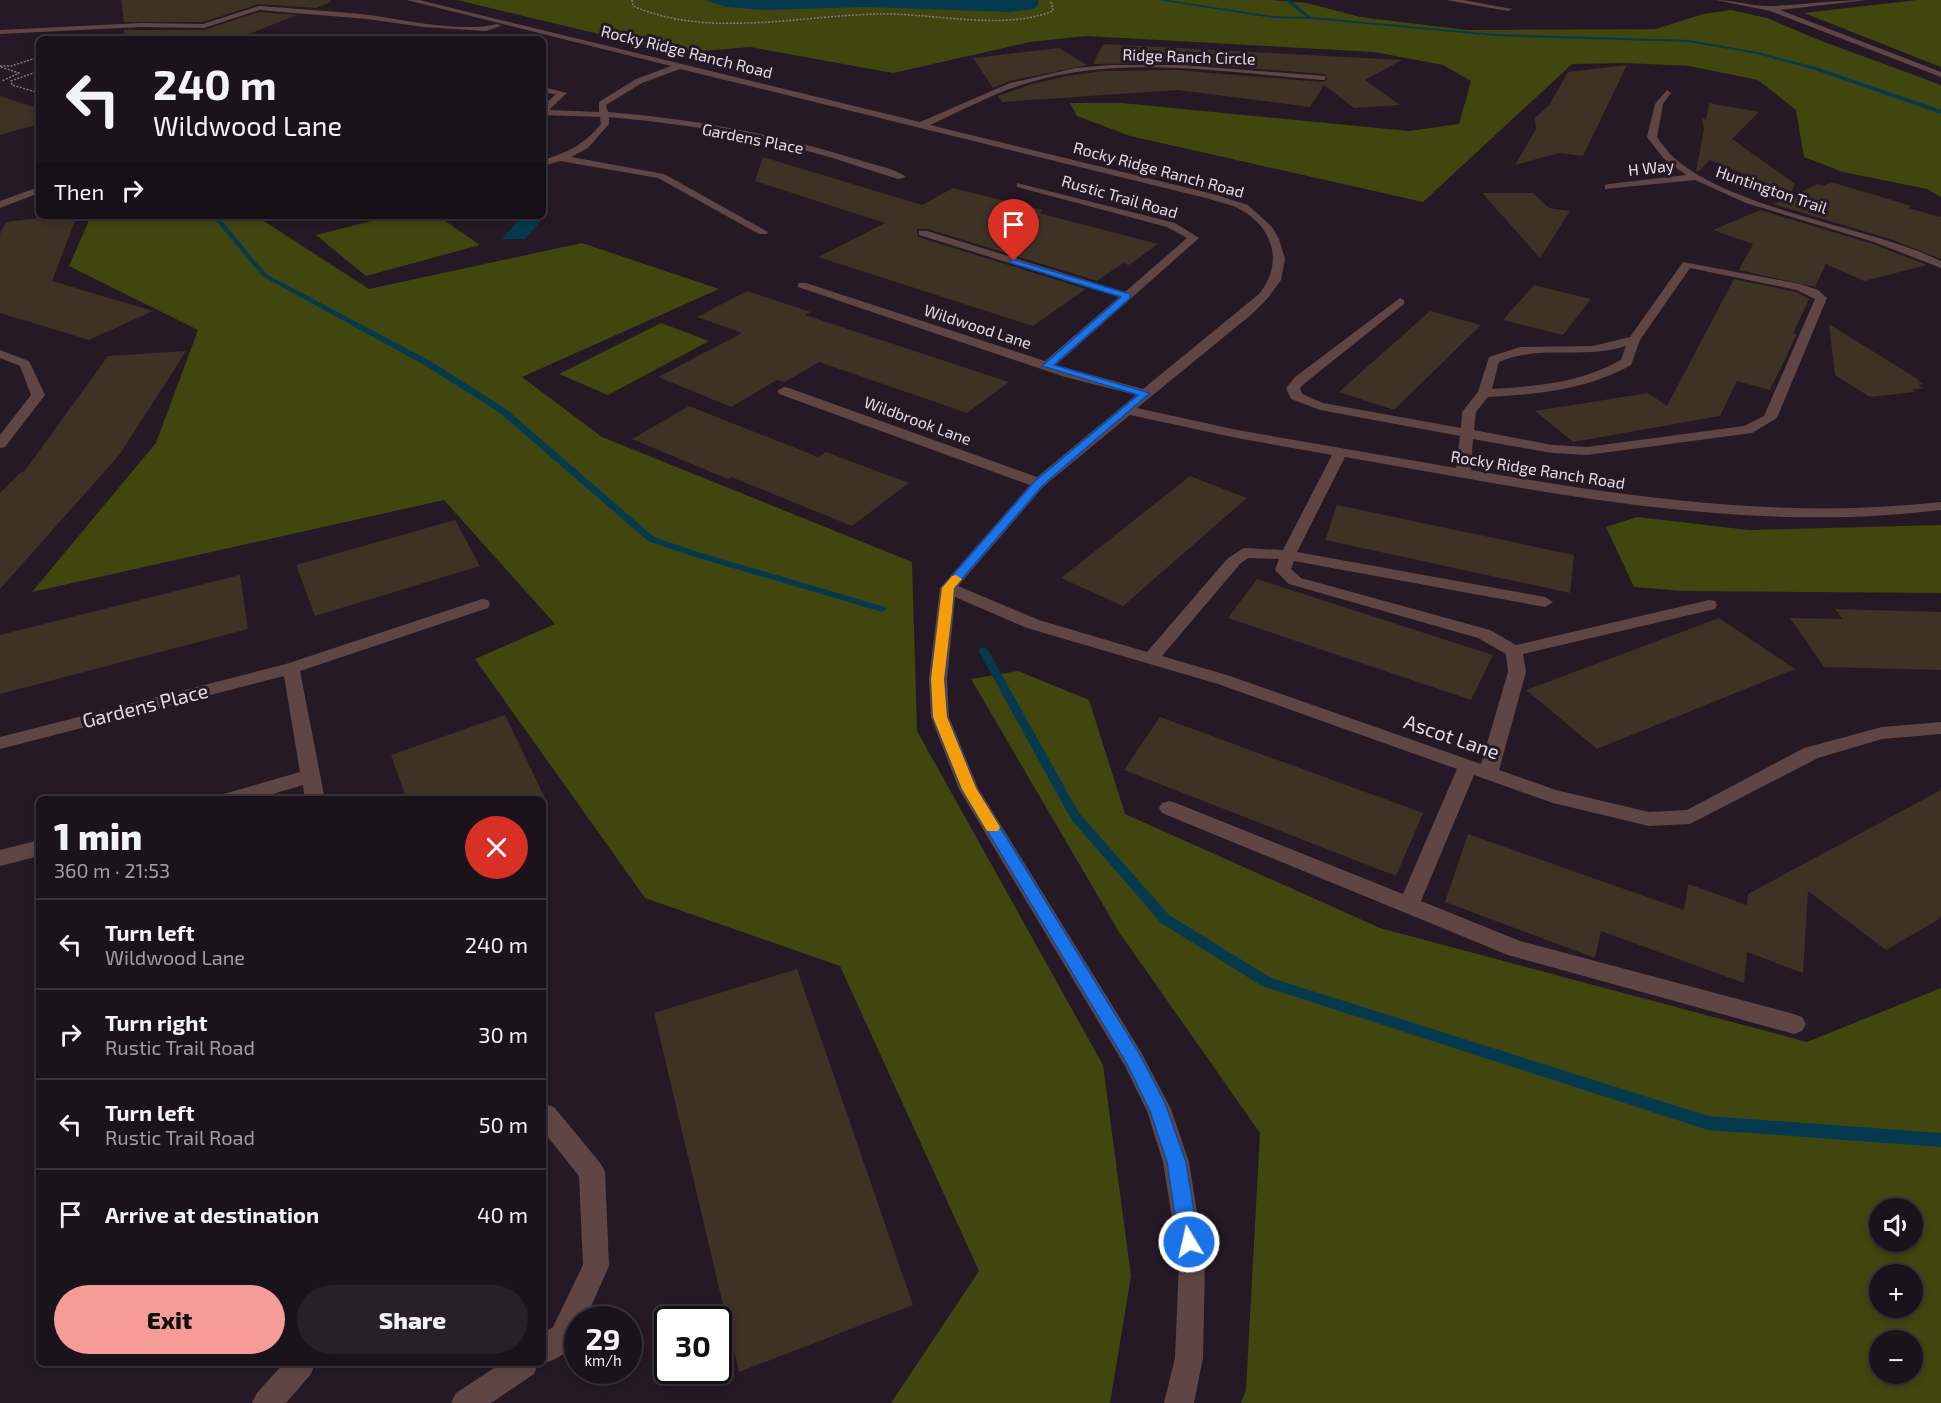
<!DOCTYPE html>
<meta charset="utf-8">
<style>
:root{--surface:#1b131c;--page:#282029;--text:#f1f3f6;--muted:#a09ea3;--line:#39323b;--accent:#f59c96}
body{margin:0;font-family:"Exo 2",sans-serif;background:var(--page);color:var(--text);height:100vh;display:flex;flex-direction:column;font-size:22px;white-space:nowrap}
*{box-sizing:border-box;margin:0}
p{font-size:20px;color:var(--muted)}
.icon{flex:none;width:33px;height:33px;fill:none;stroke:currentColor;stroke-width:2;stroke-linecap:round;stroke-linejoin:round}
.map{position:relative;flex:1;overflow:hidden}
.side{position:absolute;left:36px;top:796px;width:510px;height:570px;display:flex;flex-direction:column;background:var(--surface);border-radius:9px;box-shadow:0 3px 9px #0003,0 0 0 2px var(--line)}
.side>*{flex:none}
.top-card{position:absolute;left:36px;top:36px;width:510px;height:183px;border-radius:9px;box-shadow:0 3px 9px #0003,0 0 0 2px var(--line);background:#1b131c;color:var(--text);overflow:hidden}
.buttons{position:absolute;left:1869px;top:1198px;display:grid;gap:12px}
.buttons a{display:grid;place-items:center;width:54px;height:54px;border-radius:50%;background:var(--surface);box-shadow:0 3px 9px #0003,0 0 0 2px var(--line);font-size:30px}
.speed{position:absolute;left:564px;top:1306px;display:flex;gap:12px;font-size:30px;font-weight:700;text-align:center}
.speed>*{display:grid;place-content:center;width:78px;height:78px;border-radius:50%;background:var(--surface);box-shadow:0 3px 9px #0003,0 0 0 2px var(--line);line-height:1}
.speed small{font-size:15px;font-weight:400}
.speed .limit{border:3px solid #111;border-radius:9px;background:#fff;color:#111}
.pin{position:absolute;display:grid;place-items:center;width:51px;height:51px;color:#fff;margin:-62px -26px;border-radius:50% 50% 50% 0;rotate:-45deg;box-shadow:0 0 6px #0007}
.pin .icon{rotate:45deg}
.me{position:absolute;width:66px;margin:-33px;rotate:351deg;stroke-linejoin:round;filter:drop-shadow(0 0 4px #0008)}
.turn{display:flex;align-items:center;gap:21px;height:126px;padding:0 18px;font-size:27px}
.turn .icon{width:78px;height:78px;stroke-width:2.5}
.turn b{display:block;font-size:42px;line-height:51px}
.then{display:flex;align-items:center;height:57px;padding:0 18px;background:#0003;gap:12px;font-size:22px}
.round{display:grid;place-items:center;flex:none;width:63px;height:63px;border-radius:32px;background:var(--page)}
.overview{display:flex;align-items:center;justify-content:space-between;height:102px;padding:0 18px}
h1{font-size:36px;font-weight:800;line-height:45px}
.cta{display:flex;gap:12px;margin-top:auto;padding:12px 18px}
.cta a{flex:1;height:69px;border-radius:36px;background:var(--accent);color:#111;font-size:24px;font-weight:800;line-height:69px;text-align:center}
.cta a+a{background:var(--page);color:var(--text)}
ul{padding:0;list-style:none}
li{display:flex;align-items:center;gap:18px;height:90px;padding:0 18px;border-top:2px solid var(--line)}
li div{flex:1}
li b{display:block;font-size:22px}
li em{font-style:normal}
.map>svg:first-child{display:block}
</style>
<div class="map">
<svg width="1941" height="1403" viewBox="0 0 1941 1403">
<rect width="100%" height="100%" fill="#241925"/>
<!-- green -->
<g fill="#41460f" fill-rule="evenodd">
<path d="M457 0H1272L1307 3 1360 17 1467 30 1656 29 1703 14 1731 10 1767 18 1819 40 1941 85V197L1927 189 1843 172 1804 157 1796 110 1758 80 1689 66 1626 63 1572 64 1423 202 1130 136 1077 116 1070 103H1122L1409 131 1459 124 1471 81 1443 65 1374 52 1086 36 1030 42 893 73 750 47 678 53Z"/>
<path d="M1917 0H1941V67L1804 13Z"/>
<path d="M91 216H256L369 289 582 243 719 289 522 377 602 437 912 562 917 731 1103 1065 1131 1276 1110 1403H891L979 1271 840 966 645 898 475 659 555 624 444 500 32 592 156 443 198 330 69 266Z"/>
<path d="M391 216H438L480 245 366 276 316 235Z"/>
<path d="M661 323 709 341 608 395 559 374Z"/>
<path d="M1637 517 1749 530 1941 525V593L1683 591 1634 587 1606 527Z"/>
<path d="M1018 671 1089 700 1125 814 1380 928 1807 1042 1941 988V1403H1241L1246 1390 1260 1133 1119 932 971 679ZM1880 1209H1912V1242H1880ZM1880 1275H1912V1308H1880ZM1880 1341H1912V1374H1880Z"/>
</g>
<!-- water -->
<g fill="#053a4e">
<path d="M705 0H1039L1038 5 1034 9 1009 12 864 7 765 10 726 7Z"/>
<path d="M518 220 541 221 525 239H502Z"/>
</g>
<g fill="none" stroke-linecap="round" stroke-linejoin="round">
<!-- stream -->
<g fill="#053a4e" fill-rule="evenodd">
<path d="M1158 0H1168L1272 16 1306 17 1285 0H1290L1311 17 1495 34 1689 40 1757 52 1819 68 1941 110V114L1815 70 1757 54 1689 42 1495 36 1313 19 1272 18Z"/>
<path d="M204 216H212L222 221 266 274 432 362 506 409 654 537 698 552 885 607 887 609 882 612 879 611 692 556 648 541 500 413 426 366 262 276 218 223Z"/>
<path d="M983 647 988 650 1079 813 1169 915 1271 978 1708 1116 1941 1133V1147L1708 1130 1262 986 1161 923 1071 819 978 650Z"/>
</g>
</g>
<!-- building -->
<g fill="#3d3224">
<path d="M121 0H330L331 2 316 8 258 4 203 22H124Z"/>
<path d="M259 12 297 15 236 39H125L124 30H204Z"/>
<path d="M1103 44 1402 60 1365 80 1400 105 1354 108 1324 85 1310 107 1178 90 1002 102 998 96 1032 84 1067 76 1103 71 1176 70 1322 82 1327 80 1325 74 1182 63 1093 64Z"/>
<path d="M1059 48 1087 65 1010 81 993 88 973 58Z"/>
<path d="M1627 65 1583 156 1559 153 1515 165 1536 129 1535 118 1549 105 1568 72Z"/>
<path d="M0 96 39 109V124L0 135Z"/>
<path d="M1709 103 1759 112 1732 139 1795 184 1791 193 1710 160 1698 172 1696 171 1704 129 1702 117 1706 120Z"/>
<path d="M763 157 922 205 953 188 1043 210 1039 213 1158 244 1129 265 1123 263 1097 281 928 229H917L918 237 1086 289 1033 326 818 257 885 223 755 181Z"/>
<path d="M1831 182 1912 206 1908 208 1941 217V259L1890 239 1773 204 1818 184 1823 186Z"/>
<path d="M1482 193H1533L1549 208 1570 211 1540 258Z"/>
<path d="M1760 210 1873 244 1927 265 1864 281 1826 264 1815 287 1739 270 1753 244 1713 230Z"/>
<path d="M56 216H77L52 281 153 311 89 340 0 313V234L6 222Z"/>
<path d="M1734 279 1796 292 1809 299 1793 334H1797L1770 390 1737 381 1720 416 1573 442 1535 411 1648 393 1667 406Z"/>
<path d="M1534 285 1591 299 1563 335 1503 320Z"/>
<path d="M747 291 811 312 805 315 1009 382 967 413 819 362 785 382 777 380 731 407 658 377 742 333 697 317Z"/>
<path d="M1430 311 1481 325 1394 410 1339 392Z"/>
<path d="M1829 324 1919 380H1917L1924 384 1918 385 1924 388 1912 390 1915 392 1870 397 1835 375Z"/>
<path d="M186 351 120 454 0 589V493L21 472H24L108 356Z"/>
<path d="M689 406 818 457 826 452 909 483 852 526 731 477 728 479 632 439Z"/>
<path d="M1190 476 1247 498 1123 606 1061 578Z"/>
<path d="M1337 505 1574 555 1570 593 1325 540Z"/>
<path d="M455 520 480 566 315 616 296 565Z"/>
<path d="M240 575 248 629 0 694V635Z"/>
<path d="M1257 579 1493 655 1471 700 1228 618Z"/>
<path d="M1835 609 1941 612V670L1824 667 1790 618 1843 619Z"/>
<path d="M1719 618 1795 669 1597 749 1526 690Z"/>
<path d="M505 715 546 800H407L391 755Z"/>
<path d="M1160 717 1423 813 1396 876 1124 770Z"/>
<path d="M1941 790V918L1886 950 1808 891 1803 973 1747 952 1744 983 1601 931 1595 958 1445 902 1468 834 1684 910 1688 884 1747 905 1748 894Z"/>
<path d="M797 969 913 1305 739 1372 654 1013Z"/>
</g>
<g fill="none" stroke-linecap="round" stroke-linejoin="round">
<!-- path -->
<g stroke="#817882" stroke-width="1.5" stroke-dasharray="2 1.5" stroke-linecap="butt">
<path d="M632 0 633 6C708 39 801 15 881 14 933 13 1004 31 1053 11L1051 0"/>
<path d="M0 66H11L39 57"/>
<path d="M1 67 19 73 2 81"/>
<path d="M39 71 11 81 12 85 39 93"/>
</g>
<!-- minor -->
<g fill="#5f4644" fill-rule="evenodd">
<path d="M407 0H419L920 122 1010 83 1076 68 1110 65H1182L1325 76V80H1322C1228 73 1124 54 1031 82 996 92 963 110 930 125L1217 195 1248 205 1272 227 1279 239 1285 259 1281 280 1267 299 1252 314 1137 408 1237 430 1456 468 1460 436 1320 410 1291 399 1286 388 1295 377 1400 298 1404 300V304L1305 383 1300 388 1302 394 1323 403 1461 428 1462 412 1478 392 1489 357 1520 347 1593 346 1630 337 1683 262 1800 284 1818 290 1827 298 1777 418 1752 433 1587 455 1552 453 1473 439 1471 470C1625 497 1784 520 1941 502V510C1741 535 1541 491 1345 457L1297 552 1545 597 1553 602 1545 607 1294 561 1291 569 1301 578 1490 630 1516 645 1709 600 1715 601 1717 605 1715 609 1523 654 1526 672 1499 770 1556 790 1649 812 1687 810 1804 748 1882 727 1941 722V734L1882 739 1818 758 1690 824 1649 826 1553 803 1474 775 1421 901 1520 941 1794 1014 1802 1017 1806 1024 1802 1031 1794 1034 1508 955 1162 813 1159 808 1162 803 1169 801 1176 803 1403 894 1457 769 1218 684 1027 628 955 597 947 679 949 717 978 788 1141 1052 1171 1109 1189 1162 1205 1262 1203 1358 1194 1403H1164L1175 1358 1179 1262 1163 1162 1147 1111 1125 1066 959 789 931 717 929 679 940 588 1030 485 779 394 777 391 784 387 789 388 1037 477 1136 395 1065 377 798 287V283H806L1045 361 1119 297 919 235V231H927L1125 292 1187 238 1167 227 1017 187V183L1175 223 1199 238 1056 365 1143 389 1259 294C1283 265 1275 229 1241 210 1232 204 1220 203 1210 199L680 69 642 83 606 105 608 112C693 119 777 134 859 160 873 165 895 168 906 177L898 179C865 169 833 157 800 149 737 132 673 123 609 117V124L588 148 571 157 664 174 768 232 767 234H759L658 178 560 161 543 166V160C567 153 585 144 601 124L600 117 543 115V106L556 94 543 93V87L567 93 549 110 599 112V102L636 79 671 66ZM1690 268 1797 290 1815 299 1764 416 1744 426 1587 447 1552 445 1474 430 1476 412 1488 397C1539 394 1586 390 1631 365L1640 340ZM1626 346 1621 360C1580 383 1538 386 1492 389L1499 362C1539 344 1584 360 1626 346ZM1130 415 1237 438 1332 455 1283 550 1244 548 1228 558 1147 652 1039 620 958 586 1044 486ZM1248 558 1279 559 1275 570 1289 584 1478 638 1506 654 1508 672 1481 764 1230 676 1162 656 1240 564Z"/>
<path d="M1446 0H1463L1512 9 1508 11Z"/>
<path d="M1716 0C1734 0 1754 7 1772 6 1804 5 1835 0 1867 0L1780 10 1941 72V77L1770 11Z"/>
<path d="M259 6C296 9 333 11 369 15 405 20 462 33 497 24L501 26 486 31 424 27 367 19 259 10 204 28 141 27 0 34V30L141 23 203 24Z"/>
<path d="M1667 90 1671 93 1663 104 1657 137C1661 143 1666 149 1671 155 1724 205 1848 224 1918 251L1941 261V268L1874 242 1746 203 1695 180 1605 189V185L1609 184 1686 175 1664 159 1647 137 1655 104Z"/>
<path d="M39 187V193L0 208V201Z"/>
<path d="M0 350 29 361 45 395 5 447 0 448V435L31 395 20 366 0 358Z"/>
<path d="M482 599 488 600 490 604 488 608 300 671 325 800H305L303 785 253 800H218L220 795 300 772 284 676 0 749V737L286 664Z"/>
<path d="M39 840V856L0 866V850Z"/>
<path d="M545 1104 554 1107 601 1164 605 1172 609 1266 585 1320H578C578 1348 568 1354 543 1364V1334L553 1327 583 1265 579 1176 543 1131V1105Z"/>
<path d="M283 1364H315L311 1374 286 1403H252L257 1393Z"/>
<path d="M500 1364H538L534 1374 491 1403H451L456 1393Z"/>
</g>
</g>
<!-- route -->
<path fill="#1a73e8" stroke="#114b97" stroke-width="1.5" d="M1011 259 1130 294V298L1054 365 1150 393 1043 485 954 588 944 679 947 717 976 788 1139 1053 1165 1103 1186 1162 1199 1242 1196 1249 1189 1252 1182 1249 1179 1242 1167 1162 1150 1111 1127 1064 962 789 933 717 931 679 944 585 1035 481 1138 395 1042 366 1121 297 1011 263Z"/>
<!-- slow -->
<path fill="#f59e0b" d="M956 575 962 579 954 588 952 611 944 679 947 717 976 788 1000 827 998 831H987L962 789 933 717 931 679 942 588 952 576Z"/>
<g text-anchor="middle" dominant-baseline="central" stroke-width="6" stroke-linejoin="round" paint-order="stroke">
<!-- far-street labels -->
<g font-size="16" fill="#e2dbe3" stroke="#241925">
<text transform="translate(687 51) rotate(14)">Rocky Ridge Ranch Road</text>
<text transform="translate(1189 56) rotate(2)">Ridge Ranch Circle</text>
<text transform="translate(753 138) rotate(11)">Gardens Place</text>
<text transform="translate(1651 167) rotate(-6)">H Way</text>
<text transform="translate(1159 169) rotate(15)">Rocky Ridge Ranch Road</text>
<text transform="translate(1772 189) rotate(19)">Huntington Trail</text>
<text transform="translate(1120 196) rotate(16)">Rustic Trail Road</text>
<text transform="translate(978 326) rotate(18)">Wildwood Lane</text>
<text transform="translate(918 420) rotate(20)">Wildbrook Lane</text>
<text transform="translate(1538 469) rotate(9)">Rocky Ridge Ranch Road</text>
</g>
<!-- street labels -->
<g font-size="20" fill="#e2dbe3" stroke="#241925">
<text transform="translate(145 705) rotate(-14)">Gardens Place</text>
<text transform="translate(1452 736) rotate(19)">Ascot Lane</text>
</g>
</g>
</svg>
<div class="buttons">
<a><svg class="icon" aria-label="sound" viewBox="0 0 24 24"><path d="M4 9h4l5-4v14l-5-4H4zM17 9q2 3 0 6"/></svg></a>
<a>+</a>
<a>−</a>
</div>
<div class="speed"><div>29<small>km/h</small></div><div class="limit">30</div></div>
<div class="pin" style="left:1014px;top:261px;background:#d93025"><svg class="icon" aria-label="arrive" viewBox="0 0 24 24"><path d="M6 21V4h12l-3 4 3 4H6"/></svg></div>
<svg class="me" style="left:1189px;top:1242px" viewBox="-20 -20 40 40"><circle r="17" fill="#1a73e8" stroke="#fff" stroke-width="3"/><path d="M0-11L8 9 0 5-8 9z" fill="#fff"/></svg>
<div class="top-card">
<div class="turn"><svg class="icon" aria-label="left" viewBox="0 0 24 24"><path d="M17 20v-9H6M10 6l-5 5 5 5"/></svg><div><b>240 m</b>Wildwood Lane</div></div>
<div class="then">Then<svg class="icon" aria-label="right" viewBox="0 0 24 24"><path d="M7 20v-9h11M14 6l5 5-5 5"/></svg></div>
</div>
<section class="side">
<div class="overview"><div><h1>1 min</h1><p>360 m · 21:53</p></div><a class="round" style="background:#d93025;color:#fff"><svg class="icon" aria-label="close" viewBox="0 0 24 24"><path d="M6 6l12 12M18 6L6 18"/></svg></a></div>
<ul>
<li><svg class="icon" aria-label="left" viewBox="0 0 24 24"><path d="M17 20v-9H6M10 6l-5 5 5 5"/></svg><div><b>Turn left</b><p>Wildwood Lane</p></div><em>240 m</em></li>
<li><svg class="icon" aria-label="right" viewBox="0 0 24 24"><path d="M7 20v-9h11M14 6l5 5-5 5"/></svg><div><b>Turn right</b><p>Rustic Trail Road</p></div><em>30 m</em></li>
<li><svg class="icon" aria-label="left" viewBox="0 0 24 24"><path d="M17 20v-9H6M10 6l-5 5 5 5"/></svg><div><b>Turn left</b><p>Rustic Trail Road</p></div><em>50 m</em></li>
<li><svg class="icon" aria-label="arrive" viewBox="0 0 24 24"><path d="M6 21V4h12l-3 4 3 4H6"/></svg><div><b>Arrive at destination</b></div><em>40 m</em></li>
</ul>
<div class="cta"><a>Exit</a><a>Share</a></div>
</section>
</div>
